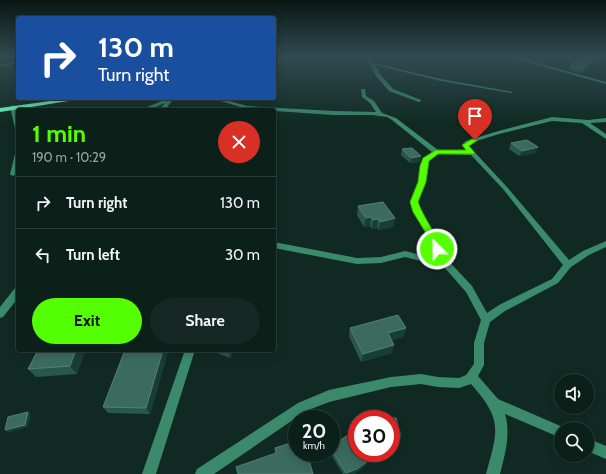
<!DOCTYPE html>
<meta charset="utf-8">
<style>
:root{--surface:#0c201a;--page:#152823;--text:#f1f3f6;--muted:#9aa3a2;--line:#2c3e39;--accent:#54ff04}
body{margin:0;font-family:Cabin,sans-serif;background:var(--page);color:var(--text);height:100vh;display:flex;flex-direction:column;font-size:15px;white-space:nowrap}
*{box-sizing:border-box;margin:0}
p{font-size:13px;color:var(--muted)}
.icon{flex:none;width:22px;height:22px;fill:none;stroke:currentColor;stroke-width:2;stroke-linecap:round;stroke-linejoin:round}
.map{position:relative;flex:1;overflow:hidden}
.sheet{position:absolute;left:16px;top:108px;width:260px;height:244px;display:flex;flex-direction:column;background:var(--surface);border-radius:4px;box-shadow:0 2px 10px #0003,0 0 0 1px var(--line)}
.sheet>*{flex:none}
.top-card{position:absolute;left:16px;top:16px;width:260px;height:84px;border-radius:4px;box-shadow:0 2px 10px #0003,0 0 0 1px var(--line);background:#1a4fa0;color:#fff;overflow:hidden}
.tools{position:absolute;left:554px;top:374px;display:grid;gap:8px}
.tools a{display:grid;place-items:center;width:40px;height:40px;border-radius:50%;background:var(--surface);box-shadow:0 2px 10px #0003,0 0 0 1px var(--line);font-size:20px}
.speed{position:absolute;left:288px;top:410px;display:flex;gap:8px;font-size:20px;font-weight:700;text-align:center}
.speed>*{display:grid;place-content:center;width:52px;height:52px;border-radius:50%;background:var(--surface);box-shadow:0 2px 10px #0003,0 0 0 1px var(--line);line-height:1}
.speed small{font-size:10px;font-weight:400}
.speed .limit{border:6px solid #d22;background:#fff;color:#111}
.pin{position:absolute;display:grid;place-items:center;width:34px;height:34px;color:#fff;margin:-41px -17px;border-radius:50% 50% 50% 0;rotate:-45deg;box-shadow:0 0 4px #0007}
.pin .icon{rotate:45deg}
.me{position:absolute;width:44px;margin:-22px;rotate:337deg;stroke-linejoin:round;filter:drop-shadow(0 0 3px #0008)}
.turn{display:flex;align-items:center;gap:14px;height:84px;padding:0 16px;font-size:18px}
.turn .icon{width:52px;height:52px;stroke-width:2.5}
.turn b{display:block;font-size:28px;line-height:34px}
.round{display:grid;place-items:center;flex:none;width:42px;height:42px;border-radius:21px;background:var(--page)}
.summary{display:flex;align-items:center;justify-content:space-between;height:68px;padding:0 16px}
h1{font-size:24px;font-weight:700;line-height:30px;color:var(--accent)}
.cta{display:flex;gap:8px;margin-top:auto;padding:8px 16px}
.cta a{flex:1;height:46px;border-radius:24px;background:var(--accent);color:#111;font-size:16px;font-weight:700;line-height:46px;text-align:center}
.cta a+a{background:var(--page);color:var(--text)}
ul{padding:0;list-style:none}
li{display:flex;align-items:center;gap:12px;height:52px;padding:0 16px;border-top:1px solid var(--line)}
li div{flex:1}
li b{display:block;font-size:15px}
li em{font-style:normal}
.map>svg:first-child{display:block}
</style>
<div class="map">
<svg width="606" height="474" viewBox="0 0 606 474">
<rect width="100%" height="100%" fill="#102a23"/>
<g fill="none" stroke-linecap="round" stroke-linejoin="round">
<!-- street -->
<g fill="#3a8a6b" fill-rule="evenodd">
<path d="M366 56H370L373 63 441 79 513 92 511 93 441 81 375 65 380 74 393 89 421 100V101L419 102 389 91 376 76 370 64 368 63 369 62Z"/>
<path d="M505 56H513L606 82V84Z"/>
<path d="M18 61V63L0 67V65Z"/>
<path d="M361 89H365L366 96 374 101 382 113 396 118 438 150 467 151 462 145 466 141 495 132 552 117 588 120 606 118V122L590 123 606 134V139L582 123 552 121 499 134 470 143 468 145 507 187 569 260 583 251 606 241V247L589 255 571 267 558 283 505 311 490 322 484 343V365L478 376 498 399 565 428 566 429H561V438L505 414C511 434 505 455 500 474H486C498 430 503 420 471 384L459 388 438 387 421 384 391 387 329 402 306 411 214 474H195L197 469 298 403 329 390 391 377 421 374 438 377 459 378 466 375 474 364V343L481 320 466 292 444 267 405 257 381 263 357 264 274 248V242L357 258 381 257 405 251 437 259 432 244 413 212 410 202 419 182 423 160 432 152 392 120 387 117 372 115H334L247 109 211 98H219L247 106 334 111 376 112 370 103 362 97ZM437 154 471 155 503 189 563 265 552 279 499 305 487 313 472 286 444 256 440 244 421 212 418 202 425 182 429 161Z"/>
<path d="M169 98H174L165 110H159L165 103 148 110H140Z"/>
<path d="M13 105 16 107 18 117V130L15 128 10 107Z"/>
<path d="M18 152V167L16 174 13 176 11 175 10 174 15 154Z"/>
<path d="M18 287V298L3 317 0 318V307L15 288Z"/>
<path d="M185 350H195L156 474H142Z"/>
<path d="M587 438 606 446V459L587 451Z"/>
</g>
<!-- secondary -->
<path fill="#6fffc6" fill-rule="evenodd" d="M71 98H83L81 99 0 112V108Z"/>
</g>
<!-- wall -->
<g fill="#28584d">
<path d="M597 57 596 60 581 73 569 70 570 66Z"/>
<path d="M511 143 538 147 535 153 519 156 509 149Z"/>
<path d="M402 149 420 162 410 163 401 155Z"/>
<path d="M358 206 395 218 393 227 379 230 377 228 372 229 370 226 364 227 357 215Z"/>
<path d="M350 328H406L403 337 392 340V353L361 362 349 336Z"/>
<path d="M38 350H85L77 374 36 377 28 369Z"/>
<path d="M209 350H235L230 358Z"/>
<path d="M168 351 150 414 108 413 103 407Z"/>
<path d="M388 418H396L401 436 400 439H392L391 436V419H388Z"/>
<path d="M331 446 369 460 367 464 356 473 353 474H343L330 453H331Z"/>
</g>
<!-- shaded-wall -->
<g fill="#173e35">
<path d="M597 57 596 60 581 73 583 69Z"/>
<path d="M538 147 535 153 519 156 522 151Z"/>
<path d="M421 156 420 162 410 163 411 158Z"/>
<path d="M371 217 370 226 364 227 366 218Z"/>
<path d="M395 218 393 227 379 230 380 222Z"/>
<path d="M378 219 377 228 372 229 373 220Z"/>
<path d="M406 328 403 337 386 342 388 333Z"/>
<path d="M394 345 392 353 361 362 363 354Z"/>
<path d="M76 350H85L77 374 70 366Z"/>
<path d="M163 350H167L168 351 150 414 146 408Z"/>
<path d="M228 350H235L230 358Z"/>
<path d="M28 412 31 414 28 427 8 433 5 430Z"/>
<path d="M306 453H313L306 455Z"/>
<path d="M369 460 367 464 356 473 353 474H345L346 473Z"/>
</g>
<!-- building -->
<g fill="#3b6a5f" stroke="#548176">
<path d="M582 56H597V57L583 69 570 66Z"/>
<path d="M527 140 538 147 522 151 511 143Z"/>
<path d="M412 148 421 156 411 158 402 149Z"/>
<path d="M383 202 395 218 380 222 378 219 373 220 371 217 366 218 358 206Z"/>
<path d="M398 315 406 328 388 333 394 345 363 354 350 328Z"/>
<path d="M38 350H76L70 366 28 369Z"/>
<path d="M125 350H163L146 408 103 407Z"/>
<path d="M28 412 25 425 5 430 8 417Z"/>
<path d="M388 418H396L401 436 393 437 391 430V419H388Z"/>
<path d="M351 433 357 442V453H364L369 460 357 469 346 473 331 449V446Z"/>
<path d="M297 441V453H307L313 474H238L236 467 276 453 275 448Z"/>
</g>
<!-- sky -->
<linearGradient id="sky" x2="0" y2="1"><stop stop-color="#091713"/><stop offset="0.46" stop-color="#314a50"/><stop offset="1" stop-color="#314a50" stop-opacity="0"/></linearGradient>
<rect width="606" height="123" fill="url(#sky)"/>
<!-- route -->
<path fill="#54ff04" stroke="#37a603" d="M472 139 478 140 469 146 475 153 474 154H438L429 161 426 182 418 202C424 218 435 232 442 249L440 252H434L426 233 413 212 410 202 418 182 420 166 423 158 436 150H466L462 145Z"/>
</svg>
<div class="tools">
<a><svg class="icon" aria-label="sound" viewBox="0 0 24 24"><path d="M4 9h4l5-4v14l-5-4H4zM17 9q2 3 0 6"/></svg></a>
<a><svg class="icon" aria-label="search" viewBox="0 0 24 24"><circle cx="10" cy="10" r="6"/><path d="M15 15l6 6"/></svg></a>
</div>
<div class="speed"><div>20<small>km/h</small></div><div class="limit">30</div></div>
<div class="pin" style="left:475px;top:140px;background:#d93025"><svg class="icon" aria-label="arrive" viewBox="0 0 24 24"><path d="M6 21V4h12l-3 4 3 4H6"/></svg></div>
<svg class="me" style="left:437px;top:249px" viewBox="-20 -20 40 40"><circle r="17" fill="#54ff04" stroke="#fff" stroke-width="3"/><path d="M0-11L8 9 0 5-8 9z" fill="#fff"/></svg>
<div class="top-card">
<div class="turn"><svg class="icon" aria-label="right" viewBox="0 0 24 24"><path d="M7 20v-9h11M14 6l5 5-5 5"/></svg><div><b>130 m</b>Turn right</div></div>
</div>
<section class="sheet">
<div class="summary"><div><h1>1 min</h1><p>190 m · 10:29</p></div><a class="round" style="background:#d93025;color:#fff"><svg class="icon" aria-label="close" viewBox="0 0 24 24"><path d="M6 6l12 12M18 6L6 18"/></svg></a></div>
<ul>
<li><svg class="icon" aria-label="right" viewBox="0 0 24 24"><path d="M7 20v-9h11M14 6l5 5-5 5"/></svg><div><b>Turn right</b></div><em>130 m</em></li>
<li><svg class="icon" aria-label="left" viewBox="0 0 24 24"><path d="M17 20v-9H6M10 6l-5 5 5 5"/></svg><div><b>Turn left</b></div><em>30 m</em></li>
</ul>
<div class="cta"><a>Exit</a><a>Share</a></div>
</section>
</div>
